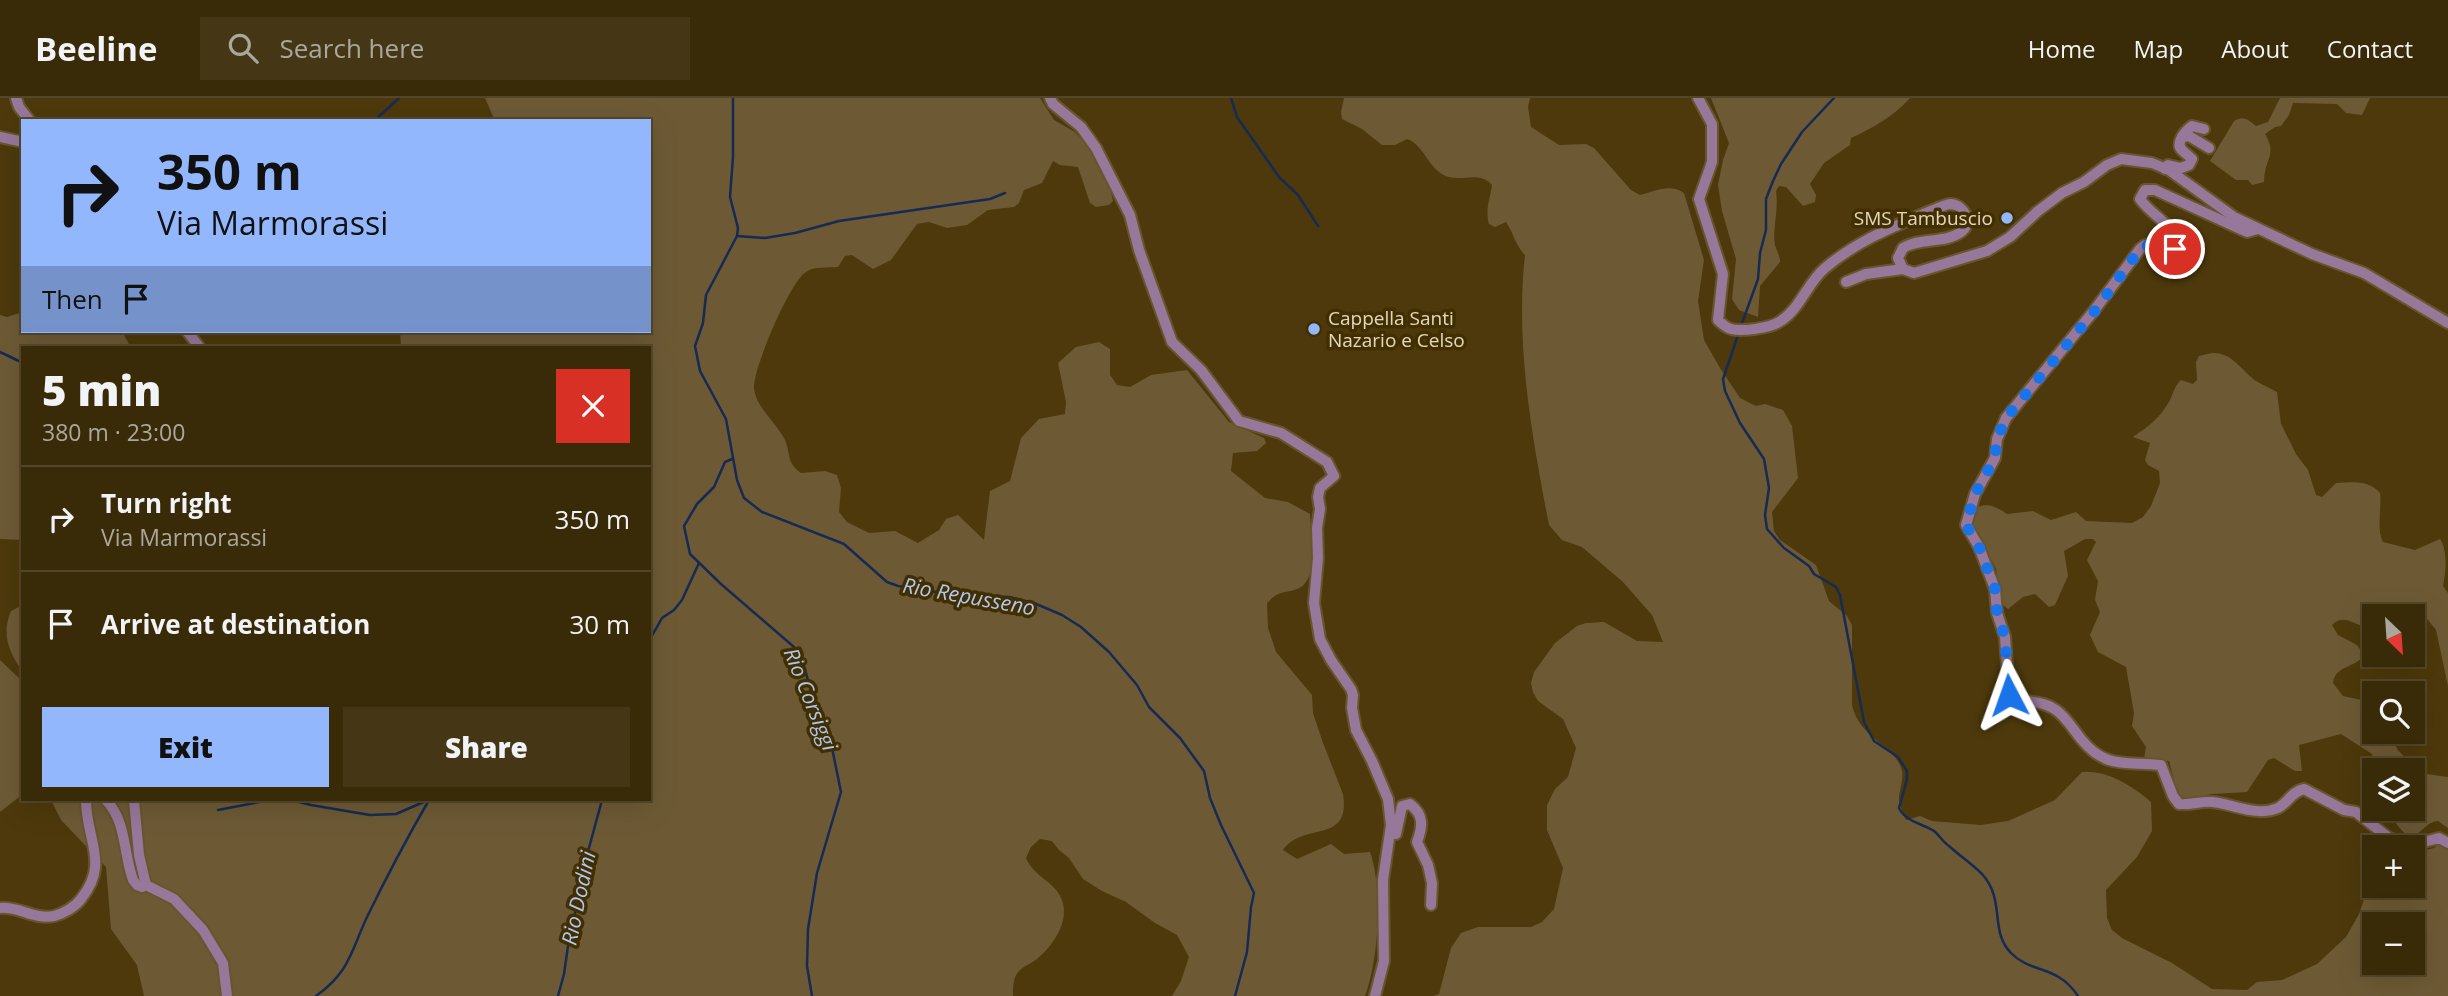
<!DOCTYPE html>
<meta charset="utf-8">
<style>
:root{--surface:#3a2b08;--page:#453716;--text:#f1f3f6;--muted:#aba79c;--line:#544729;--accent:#93b7fd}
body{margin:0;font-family:"Open Sans",sans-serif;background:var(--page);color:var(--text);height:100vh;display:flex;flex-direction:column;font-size:26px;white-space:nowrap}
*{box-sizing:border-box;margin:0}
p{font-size:23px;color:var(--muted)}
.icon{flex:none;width:38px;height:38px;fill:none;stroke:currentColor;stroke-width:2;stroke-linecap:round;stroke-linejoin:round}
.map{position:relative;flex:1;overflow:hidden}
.drawer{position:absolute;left:21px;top:248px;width:630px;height:455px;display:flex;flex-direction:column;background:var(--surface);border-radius:0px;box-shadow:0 7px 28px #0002,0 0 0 2px var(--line)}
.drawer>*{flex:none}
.top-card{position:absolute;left:21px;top:21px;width:630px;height:214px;border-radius:0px;box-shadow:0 7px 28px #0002,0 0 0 2px var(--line);background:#93b7fd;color:#111;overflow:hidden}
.needle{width:46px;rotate:155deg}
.tools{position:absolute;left:2362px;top:506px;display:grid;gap:14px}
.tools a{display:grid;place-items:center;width:63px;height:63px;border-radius:0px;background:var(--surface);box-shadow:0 7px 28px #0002,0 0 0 2px var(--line);font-size:35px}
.pin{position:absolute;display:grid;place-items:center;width:60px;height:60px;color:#fff;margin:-30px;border:4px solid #fff;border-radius:50%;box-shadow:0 2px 7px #0007}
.me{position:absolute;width:77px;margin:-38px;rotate:356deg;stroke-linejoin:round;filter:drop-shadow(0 0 5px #0008)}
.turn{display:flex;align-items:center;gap:24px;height:147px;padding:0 21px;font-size:32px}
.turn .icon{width:91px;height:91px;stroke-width:2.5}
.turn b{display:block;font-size:49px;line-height:60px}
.then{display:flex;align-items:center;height:66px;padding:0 21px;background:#0003;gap:14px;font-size:26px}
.round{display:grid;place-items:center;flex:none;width:74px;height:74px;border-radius:0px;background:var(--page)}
.overview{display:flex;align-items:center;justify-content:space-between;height:119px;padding:0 21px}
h1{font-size:42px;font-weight:800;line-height:52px}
.action{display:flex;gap:14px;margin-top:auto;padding:14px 21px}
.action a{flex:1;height:80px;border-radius:0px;background:var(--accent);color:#111;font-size:28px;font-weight:800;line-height:80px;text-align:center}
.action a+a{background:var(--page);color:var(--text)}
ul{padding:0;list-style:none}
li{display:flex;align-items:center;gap:21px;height:105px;padding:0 21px;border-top:2px solid var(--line)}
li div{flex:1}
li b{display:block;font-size:26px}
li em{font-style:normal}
header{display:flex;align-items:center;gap:42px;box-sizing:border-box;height:98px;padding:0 35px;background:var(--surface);border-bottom:2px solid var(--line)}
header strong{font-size:33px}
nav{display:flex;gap:38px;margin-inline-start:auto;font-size:24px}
.search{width:490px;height:63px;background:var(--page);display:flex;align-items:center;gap:18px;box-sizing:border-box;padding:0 24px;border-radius:0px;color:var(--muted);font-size:26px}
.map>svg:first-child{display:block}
</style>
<header>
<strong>Beeline</strong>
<div class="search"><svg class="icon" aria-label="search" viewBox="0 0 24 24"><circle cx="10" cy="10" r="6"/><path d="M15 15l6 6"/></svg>Search here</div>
<nav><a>Home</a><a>Map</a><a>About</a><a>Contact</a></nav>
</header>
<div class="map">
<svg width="2448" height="898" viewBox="0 0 2448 898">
<rect width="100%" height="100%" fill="#4d390b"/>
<!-- green -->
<g fill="#6d5a35" fill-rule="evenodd">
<path d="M485 0H1040L1054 22 1075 34 1097 58 1110 89 1113 103 1109 107 1096 109 1090 105 1078 69 1060 67 1053 63 1042 85 1024 92 1019 105 1014 109 988 112 967 127 947 130 929 124 917 126 891 162 873 171 852 157 845 158 838 169C828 170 814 168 806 174 790 183 752 273 754 291 757 311 777 325 785 342 791 357 786 364 801 375L825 373 837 377 841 390 839 414 847 424 869 435 895 433 918 445 939 432 946 421 958 417 984 442 990 393 1010 383 1021 340 1039 321 1065 316 1066 304 1058 265 1076 249 1099 244 1110 251V277L1117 287 1130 289 1151 277 1187 272 1229 324 1264 340 1266 345 1257 353 1233 355 1231 373 1265 400 1288 404 1310 416C1311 435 1320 483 1297 491 1283 496 1279 492 1267 505L1268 530 1276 554 1312 597 1313 615 1323 645 1343 696C1351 747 1304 723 1283 752L1297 761 1331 746 1344 756 1370 754C1383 791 1379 860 1365 898H1172L1181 883 1189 859 1177 837 1155 825 1126 804 1102 793 1083 781 1069 760 1059 752 1052 743 1040 741 1031 749 1026 760C1034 779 1055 784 1061 800 1071 821 1054 847 1037 861 1032 865 1024 868 1019 873 1013 879 1013 889 1013 898H144L137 867 111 831 106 769 61 722 51 702H649V250H398L401 248 400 233H649V23H495Z"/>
<path d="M1344 0H1530L1528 9 1531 29 1559 47 1586 46 1594 50 1631 92 1640 97C1655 93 1670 85 1684 95L1704 162 1698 203 1704 242 1720 270 1740 300 1756 308 1765 306 1783 312 1792 328 1798 380 1772 414 1774 433 1780 442 1816 467 1829 503 1847 518 1852 527V607C1860 642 1896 647 1902 673 1904 681 1899 692 1899 701 1900 708 1903 716 1906 722L1920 718 1932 723 1981 727 2008 723 2055 702 2082 674C2108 672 2132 688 2151 704L2152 733 2137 759 2106 792 2107 820 2112 832 2122 840 2172 865 2212 891 2247 892 2257 884 2282 882 2317 866 2346 839 2359 816 2373 775 2375 773V788H2413V755L2434 750 2448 738V898H1433L1439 896 1451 850 1461 835 1478 829H1531L1542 824 1554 811 1563 770 1547 732V707L1555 691 1568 679 1576 650 1563 621 1538 603 1533 594 1531 585 1534 574 1555 545 1577 528 1586 525 1604 524 1637 543 1663 544 1652 517 1623 484 1582 449 1562 442 1549 427C1532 339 1515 246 1525 157 1515 147 1514 136 1506 124L1495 129 1489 126C1485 110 1490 102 1492 87 1480 73 1464 83 1449 79 1428 73 1425 47 1407 41L1395 47H1382L1362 31 1342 21 1341 14ZM2375 826H2413V864H2375Z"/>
<path d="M1711 0H1910C1894 18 1873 30 1851 40L1850 47 1824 65 1810 86 1816 97 1815 104 1803 108 1786 89 1779 88 1776 93C1779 112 1772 133 1775 147 1777 154 1780 157 1780 164L1760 188 1758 219 1739 212 1732 201 1736 161 1722 113 1718 87 1723 62 1729 45Z"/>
<path d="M2280 0H2370L2362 17 2346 15 2337 6 2293 5 2289 17 2281 28 2275 29 2265 36C2278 58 2264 60 2264 84L2252 87 2248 82H2236L2210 63 2234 23C2244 17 2248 22 2256 28L2268 24Z"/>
<path d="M23 214V233H122L131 250H23V442L0 441V217L7 219Z"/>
<path d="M2212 255C2232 254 2241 272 2256 283 2262 287 2270 290 2277 294L2281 326 2296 356 2308 372 2316 397 2322 399 2336 385C2352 384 2369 382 2380 395 2382 411 2376 430 2383 444L2415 452 2440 441C2448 453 2446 473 2443 488L2448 495V588L2436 532 2424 517H2400L2382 510 2364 516 2362 528C2351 524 2341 517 2332 527L2338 537 2357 547 2364 557C2356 570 2335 567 2333 585L2343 598 2375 605V634H2399L2395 645 2397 651 2419 675 2448 679V730L2438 723C2426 724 2421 736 2410 740 2400 731 2392 724 2392 711L2413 710 2415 681H2413V672H2376L2372 656 2341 636 2299 647 2302 673H2295L2274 660 2268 662 2247 694C2236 695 2224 695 2212 696 2200 697 2190 705 2178 698L2169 663 2144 661 2146 649 2132 628 2134 615 2126 569 2098 554 2090 537 2100 514 2095 502 2098 483 2087 462 2096 444 2093 441H2085L2064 453 2068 478 2055 507 2049 509 2035 496 2023 499 2008 511 2003 507 1996 471 1973 427 1978 409C1989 404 1998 410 2007 416L2033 413 2051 422 2076 414 2086 423 2132 425 2143 419 2151 408 2160 385 2159 373 2148 367 2145 362 2150 345 2133 339C2147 329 2158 322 2167 307 2173 299 2173 289 2181 282L2193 286 2197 282 2196 264 2199 258Z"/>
<path d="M23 507V574C9 555 1 536 11 513Z"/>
<path d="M0 562 23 584V696L0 714Z"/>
</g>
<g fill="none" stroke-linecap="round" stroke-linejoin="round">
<!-- stream -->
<g stroke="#162a54" stroke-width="2.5">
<path d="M733 0V59L730 99 738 130 737 138 706 197 703 225 695 248 700 273 726 321 737 382 744 400 762 414 844 446 887 484 898 488 961 498 1009 499 1034 505 1062 517 1081 529 1109 554 1137 587 1149 609 1180 640 1204 673 1210 700 1221 727 1254 795 1251 809 1247 854 1235 898"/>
<path d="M1231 0 1237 19 1279 79 1298 97 1318 128"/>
<path d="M374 23 399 0"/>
<path d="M737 138 765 140 795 135 839 123 990 101 1005 95"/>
<path d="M1741 228 1758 181 1760 155 1766 132V101L1773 83 1781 66 1802 34 1834 0"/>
<path d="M1739 234 1723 281 1725 293 1740 325 1764 361 1769 390 1765 417 1767 431 1784 450 1809 468 1814 476 1836 489 1840 497 1864 624 1874 643 1898 659 1907 673V681L1899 710C1906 724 1921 725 1934 733 1939 737 1943 744 1949 748 1960 758 1972 766 1982 776 2006 802 1989 833 2011 855 2031 876 2057 866 2078 898"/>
<path d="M0 254 23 265"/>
<path d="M732 361 725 364 714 389 697 406 684 428 690 456 721 486 794 549 802 561 815 607 829 635 841 694 817 775 808 831 807 868 812 898"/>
<path d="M649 543 662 520 674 512 682 502 699 465"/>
<path d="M291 702 311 707 370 717 396 716 426 703"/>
<path d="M218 712 270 702"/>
<path d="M316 898C351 873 351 852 368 817 387 778 407 740 429 702"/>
<path d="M558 898 564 876 571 827 575 816 577 794 602 702"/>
</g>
<!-- minor casing -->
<g stroke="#68552c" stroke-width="14">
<g id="minor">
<path d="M16 0 19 9 30 23"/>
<path d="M1050 0 1053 6 1081 29 1096 50 1130 117 1139 152 1172 244 1201 272 1239 323 1281 335 1327 364 1334 378 1320 390 1318 399 1320 411 1317 430 1318 460 1314 505 1320 541 1331 562 1351 591 1353 597 1352 610 1356 632 1372 663 1388 701 1391 727 1383 782 1384 863 1375 898"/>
<path d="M1698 0 1712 26V64L1699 101 1723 176 1718 222C1721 225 1727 230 1731 231 1742 234 1770 230 1779 224 1800 212 1807 185 1825 170 1859 141 1900 126 1940 109 1944 108 1947 106 1951 106 1965 107 1973 126 1961 134 1945 146 1920 139 1903 150L1898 160 1903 171 1914 175 1987 153 2010 139 2038 113 2062 95 2084 84 2107 67 2121 61 2152 65 2169 72 2234 119 2312 156 2364 175 2448 225"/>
<path d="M0 39 23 44"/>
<path d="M2182 39 2189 38 2209 50"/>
<path d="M2165 71 2168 67 2181 70 2189 67 2192 61C2189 58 2186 56 2183 53 2174 46 2185 33 2192 28L2204 31"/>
<path d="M2258 131 2247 134 2155 92H2145L2140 101C2151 117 2174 127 2179 146L2175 151 2167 152 2145 147 2140 151 2093 214 2006 320 1997 341 1995 360 1975 396 1966 427 1979 449 1995 491 1997 515 2005 539 2009 597C2023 606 2041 601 2056 612 2066 619 2073 631 2081 641 2106 672 2127 663 2161 667L2173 698 2179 706C2191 707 2201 703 2212 704 2233 706 2257 719 2278 710 2288 705 2292 693 2304 691L2344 712 2356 714 2389 740 2409 748 2439 740 2448 745"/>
<path d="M1846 184 1866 176 1903 171"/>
<path d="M187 233 200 250"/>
<path d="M106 702C127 724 123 755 133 782L137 787 142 789 146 787"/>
<path d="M134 702 139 757 146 787 174 801 203 832 223 865 227 898"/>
<path d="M1396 736 1402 708 1410 706C1424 717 1423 728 1417 744L1428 767 1432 785 1431 807"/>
<path d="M0 810C19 808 34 822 54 818 63 816 75 809 81 801 110 765 86 742 86 702"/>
</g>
</g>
<!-- minor -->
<use href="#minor" stroke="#97779a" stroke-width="10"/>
</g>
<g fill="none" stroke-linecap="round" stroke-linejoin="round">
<!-- route -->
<path stroke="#1a73e8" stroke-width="12" stroke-dasharray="0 21.6" d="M2009 597 2005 539 1997 515 1995 491 1979 449 1966 427 1975 396 1995 360 1997 341 2006 320 2094 214 2140 151 2145 147 2167 152 2175 151"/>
</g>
<!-- markers -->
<g fill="#93b7fd" stroke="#422f00" stroke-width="2.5">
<circle cx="2007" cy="120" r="7"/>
<circle cx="1314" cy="231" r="7"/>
</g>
<g text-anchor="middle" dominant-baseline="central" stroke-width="7" stroke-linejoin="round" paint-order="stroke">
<!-- poi labels -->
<g font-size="19" fill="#e2d6c0" stroke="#422f00" text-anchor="end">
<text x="1993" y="120">SMS Tambuscio</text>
<text x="1328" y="220" text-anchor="start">Cappella Santi<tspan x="1328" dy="22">Nazario e Celso</tspan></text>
</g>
<!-- water labels -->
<g font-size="21" font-style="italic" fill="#afc6f2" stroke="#422f00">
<text transform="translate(969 498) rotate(10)">Rio Repusseno</text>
<text transform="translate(811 601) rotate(68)">Rio Corsiggi</text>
<text transform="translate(578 800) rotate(-78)">Rio Dodini</text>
</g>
</g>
</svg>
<div class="tools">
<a><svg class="needle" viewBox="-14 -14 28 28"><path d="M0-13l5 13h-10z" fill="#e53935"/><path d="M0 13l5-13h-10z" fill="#aba79c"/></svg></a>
<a><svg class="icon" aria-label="search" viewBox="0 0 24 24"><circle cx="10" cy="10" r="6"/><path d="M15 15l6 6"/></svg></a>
<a><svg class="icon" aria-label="layers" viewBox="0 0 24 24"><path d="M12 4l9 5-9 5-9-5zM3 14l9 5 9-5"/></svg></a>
<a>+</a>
<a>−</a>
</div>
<div class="pin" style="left:2175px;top:151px;background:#d93025"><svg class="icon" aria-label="arrive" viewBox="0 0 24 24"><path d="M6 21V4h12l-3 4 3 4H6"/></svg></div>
<svg class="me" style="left:2009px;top:597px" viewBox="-20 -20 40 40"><path d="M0-17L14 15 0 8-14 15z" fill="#1a73e8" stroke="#fff" stroke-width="4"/></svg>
<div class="top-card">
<div class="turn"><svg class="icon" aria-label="right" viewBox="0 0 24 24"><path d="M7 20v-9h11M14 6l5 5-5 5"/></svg><div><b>350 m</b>Via Marmorassi</div></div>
<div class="then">Then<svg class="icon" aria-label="arrive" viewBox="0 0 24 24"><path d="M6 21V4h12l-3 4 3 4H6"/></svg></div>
</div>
<section class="drawer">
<div class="overview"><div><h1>5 min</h1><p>380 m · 23:00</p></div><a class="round" style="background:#d93025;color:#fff"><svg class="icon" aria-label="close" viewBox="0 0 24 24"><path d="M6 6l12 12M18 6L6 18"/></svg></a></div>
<ul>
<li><svg class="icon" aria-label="right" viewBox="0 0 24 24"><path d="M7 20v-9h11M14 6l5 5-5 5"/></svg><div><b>Turn right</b><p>Via Marmorassi</p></div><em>350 m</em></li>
<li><svg class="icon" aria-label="arrive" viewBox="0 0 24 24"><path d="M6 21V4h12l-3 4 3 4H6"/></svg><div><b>Arrive at destination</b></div><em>30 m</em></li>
</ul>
<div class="action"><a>Exit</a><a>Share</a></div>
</section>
</div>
